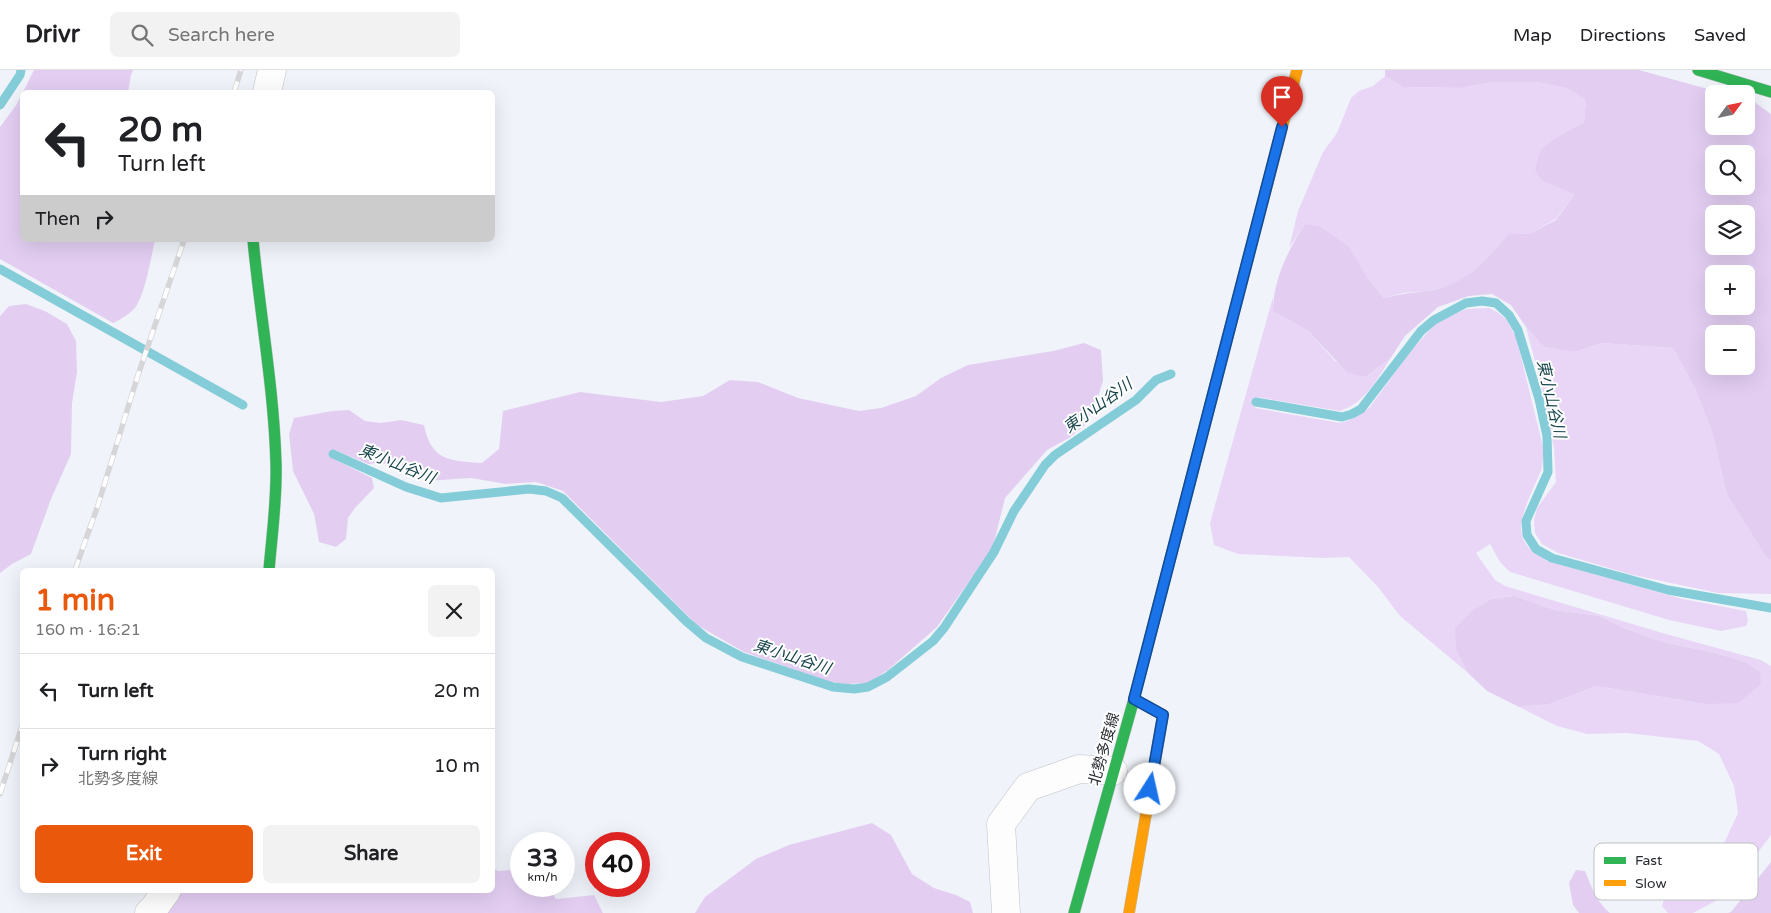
<!DOCTYPE html>
<meta charset="utf-8">
<style>
:root{--surface:#fff;--page:#f2f2f2;--text:#202124;--muted:#757577;--line:#e0e0e0;--accent:#ea580c}
body{margin:0;font-family:"Varela Round","Noto Sans JP",sans-serif;background:var(--page);color:var(--text);height:100vh;display:flex;flex-direction:column;font-size:19px;white-space:nowrap}
*{box-sizing:border-box;margin:0}
p{font-size:16px;color:var(--muted)}
.icon{flex:none;width:28px;height:28px;fill:none;stroke:currentColor;stroke-width:2;stroke-linecap:round;stroke-linejoin:round}
.map{position:relative;flex:1;overflow:hidden}
.panel{position:absolute;left:20px;top:498px;width:475px;height:325px;display:flex;flex-direction:column;background:var(--surface);border-radius:8px;box-shadow:0 5px 20px #0002}
.panel>*{flex:none}
.top-card{position:absolute;left:20px;top:20px;width:475px;height:152px;border-radius:8px;box-shadow:0 5px 20px #0002;background:#fff;color:var(--text);overflow:hidden}
.needle{width:32px;rotate:57deg}
.buttons{position:absolute;left:1705px;top:15px;display:grid;gap:10px}
.buttons a{display:grid;place-items:center;width:50px;height:50px;border-radius:8px;background:var(--surface);box-shadow:0 5px 20px #0002;font-size:25px}
.speed{position:absolute;left:510px;top:762px;display:flex;gap:10px;font-size:25px;font-weight:700;text-align:center}
.speed>*{display:grid;place-content:center;width:65px;height:65px;border-radius:50%;background:var(--surface);box-shadow:0 5px 20px #0002;line-height:1}
.speed small{font-size:12px;font-weight:400}
.speed .limit{border:8px solid #d22;background:#fff;color:#111}
.pin{position:absolute;display:grid;place-items:center;width:42px;height:42px;color:#fff;margin:-51px -21px;border-radius:50% 50% 50% 0;rotate:-45deg;box-shadow:0 0 5px #0007}
.pin .icon{rotate:45deg}
.me{position:absolute;width:55px;margin:-28px;rotate:10deg;stroke-linejoin:round;filter:drop-shadow(0 0 4px #0008)}
.turn{display:flex;align-items:center;gap:18px;height:105px;padding:0 15px;font-size:22px}
.turn .icon{width:65px;height:65px;stroke-width:2.5}
.turn b{display:block;font-size:35px;line-height:42px}
.then{display:flex;align-items:center;height:48px;padding:0 15px;background:#0003;gap:10px;font-size:19px}
.round{display:grid;place-items:center;flex:none;width:52px;height:52px;border-radius:8px;background:var(--page)}
.overview{display:flex;align-items:center;justify-content:space-between;height:85px;padding:0 15px}
h1{font-size:30px;font-weight:700;line-height:38px;color:var(--accent)}
.primary-button{display:flex;gap:10px;margin-top:auto;padding:10px 15px}
.primary-button a{flex:1;height:58px;border-radius:8px;background:var(--accent);color:#fff;font-size:20px;font-weight:700;line-height:58px;text-align:center}
.primary-button a+a{background:var(--page);color:var(--text)}
ul{padding:0;list-style:none}
li{display:flex;align-items:center;gap:15px;height:75px;padding:0 15px;border-top:1px solid var(--line)}
li div{flex:1}
li b{display:block;font-size:19px}
li em{font-style:normal}
header{display:flex;align-items:center;gap:30px;box-sizing:border-box;height:70px;padding:0 25px;background:var(--surface);border-bottom:1px solid var(--line)}
header strong{font-size:24px}
nav{display:flex;gap:28px;margin-inline-start:auto;font-size:18px}
.search{width:350px;height:45px;background:var(--page);display:flex;align-items:center;gap:12px;box-sizing:border-box;padding:0 18px;border-radius:8px;color:var(--muted);font-size:19px}
.map>svg:first-child{display:block}
</style>
<header>
<strong>Drivr</strong>
<div class="search"><svg class="icon" aria-label="search" viewBox="0 0 24 24"><circle cx="10" cy="10" r="6"/><path d="M15 15l6 6"/></svg>Search here</div>
<nav><a>Map</a><a>Directions</a><a>Saved</a></nav>
</header>
<div class="map">
<svg width="1771" height="843" viewBox="0 0 1771 843">
<rect width="100%" height="100%" fill="#f0f4fa"/>
<!-- green -->
<g fill="#e9d6f7">
<path d="M1385 6 1403 17 1461 18 1493 12H1536L1566 18 1586 30 1584 52 1562 64 1550 114 1574 125 1556 149 1529 164 1509 163 1487 190 1456 214 1427 221 1403 223 1384 228 1367 207 1305 154 1289 178 1298 141 1323 82 1337 63 1351 28 1359 21 1373 16Z"/>
<path d="M1273 227V241L1308 261 1335 291 1365 307 1390 289C1377 310 1365 333 1340 341L1257 327 1255 338 1340 353 1347 351 1358 346 1370 337 1409 283 1435 254 1448 246 1467 239 1489 238 1497 242 1506 249 1516 267 1544 381C1543 386 1543 392 1542 397 1536 417 1511 454 1526 474 1531 482 1540 486 1547 491L1683 529 1746 541 1748 551 1746 556 1721 561 1669 550 1510 502 1500 492 1490 474 1476 483 1495 510 1505 516 1666 564 1761 590 1771 596V765L1744 801 1721 828 1693 843H1668L1662 836 1669 813 1686 796 1710 788 1725 771 1738 743 1734 716 1719 684 1698 671 1627 663 1587 664 1557 656 1519 637 1550 634 1596 616 1705 634 1760 601 1745 592 1716 583 1663 572 1624 558 1600 546 1555 540 1513 526 1491 529 1474 539 1456 580 1467 602 1400 546 1378 517 1349 487 1323 488 1238 484 1214 475 1210 453Z"/>
<path d="M1526 257 1544 277 1575 282 1602 273 1673 278 1695 319 1712 362 1727 425 1766 487 1771 490V524L1718 523 1629 504 1558 483 1542 474 1535 463 1534 450 1537 438 1556 412 1554 378 1542 318Z"/>
</g>
<!-- forest -->
<g fill="#e3cef2" fill-rule="evenodd">
<path d="M34 0H133L131 5 128 22H23Z"/>
<path d="M1385 0H1639L1726 24H1714V56H1746V29L1753 31 1771 44V490L1766 487 1727 425 1712 362 1695 319 1673 278 1602 273 1575 282 1544 277 1526 257 1511 235 1492 224 1469 226 1438 237 1405 266 1390 289 1365 307 1347 302 1308 261 1273 241C1273 210 1288 180 1305 154L1321 157 1349 177 1367 207 1384 228C1400 224 1411 223 1426 221 1465 216 1486 191 1509 163L1529 164 1556 150 1574 125 1541 110 1535 100 1541 79 1562 64 1584 52 1586 30 1566 18 1536 12H1493L1461 18 1403 17 1385 6ZM1714 84H1746V116H1714ZM1714 144H1746V176H1714ZM1714 204H1746V236H1714ZM1714 264H1746V296H1714Z"/>
<path d="M22 23V170H155C151 188 146 219 137 235 132 243 121 249 113 253L0 189V57L17 34Z"/>
<path d="M26 234 45 241 67 254 76 271 77 302 72 333 71 384 51 429 31 484 12 494 0 503V246L9 236Z"/>
<path d="M1084 273 1101 280 1103 311 1095 336 1085 355 1069 368 1047 380 1005 428 993 477 937 557 888 600 868 613 847 614 830 612 744 582 697 555 563 421 536 412 506 414 471 408 427 411 398 398 381 393 368 394 335 380 330 387 372 408 374 418 355 438 348 448 346 469 336 477 319 472 314 444 293 401 289 364 294 348 332 341 349 340 365 351 381 353 401 350 424 355C431 391 450 391 482 393L499 379 503 341 580 322 661 332 703 326 730 310 758 312 798 328 859 341 881 338 916 326 941 308 968 295 1053 281Z"/>
<path d="M1514 526 1555 540 1600 546 1624 558 1663 572 1716 583 1745 592 1760 601 1761 614 1738 633 1705 634 1596 616 1550 634 1519 637 1487 621 1467 602 1456 580 1455 558 1474 539 1491 529Z"/>
<path d="M872 753 891 765 912 804 934 818 956 825 970 832 973 843H695L705 827 756 789 789 775Z"/>
<path d="M1771 792V843H1728L1731 842Z"/>
<path d="M493 798 498 801 521 799V816H548L556 829 594 825 603 843H157L179 820H297L374 823 400 820H492Z"/>
<path d="M1576 800 1585 801C1591 816 1597 833 1610 843H1579L1573 835 1569 813Z"/>
</g>
<g fill="none" stroke-linecap="round" stroke-linejoin="round">
<!-- stream -->
<g stroke="#84ccd8" stroke-width="9">
<path d="M0 35 20 5 21 0"/>
<path d="M0 199 243 335"/>
<path d="M1256 332 1342 347 1352 344 1361 339 1421 261 1434 250 1466 233 1482 231 1496 233 1509 245 1518 260 1539 329 1547 366 1548 402 1526 451 1527 465 1536 479 1552 488 1668 520 1771 538"/>
<path d="M333 384 406 417 441 428 529 419 546 421 562 428 687 552 706 568 742 587 833 617 854 619 868 617 887 607 933 571 944 558 994 482 1014 441 1045 395 1055 385 1136 330 1156 310 1171 304"/>
</g>
<!-- street casing -->
<g stroke="#bec1c6" stroke-width="29">
<g id="street">
<path d="M267 22 272 0"/>
<path d="M149 843 154 838 167 820"/>
<path d="M1006 843 1001 754 1028 717 1079 699 1113 701"/>
</g>
</g>
<!-- fast casing -->
<g stroke="#bec1c6" stroke-width="12">
<g id="fast">
<path d="M1698 0 1771 22"/>
<path d="M253 170C260 244 274 319 276 394 277 430 272 464 269 500"/>
<path d="M1074 843 1134 629 1216 312"/>
</g>
</g>
<!-- slow casing -->
<g stroke="#bec1c6" stroke-width="12">
<g id="slow">
<path d="M1216 312 1297 0"/>
<path d="M1129 843 1163 645 1134 629"/>
</g>
</g>
<!-- street -->
<use href="#street" stroke="#fdfdfe" stroke-width="28"/>
<!-- fast -->
<use href="#fast" stroke="#30b455" stroke-width="11"/>
<!-- slow -->
<use href="#slow" stroke="#ff9f0a" stroke-width="11"/>
<!-- rail casing -->
<g stroke="#d6d6d8" stroke-width="5.5">
<g id="rail">
<path d="M234 22 241 0"/>
<path d="M75 500 98 435 138 305 184 170"/>
<path d="M0 724 22 656"/>
</g>
</g>
<!-- rail -->
<use href="#rail" stroke="#fff" stroke-width="4" stroke-dasharray="11" stroke-linecap="butt"/>
</g>
<g fill="none" stroke-linecap="round" stroke-linejoin="round">
<!-- route casing -->
<g stroke="#114b97" stroke-width="12">
<path id="route" d="M1150 719 1163 645 1134 629 1282 57"/>
</g>
<!-- route -->
<use href="#route" stroke="#1a73e8" stroke-width="9"/>
</g>
<g text-anchor="middle" dominant-baseline="central" stroke-width="4" stroke-linejoin="round" paint-order="stroke">
<!-- street labels -->
<g font-size="15" fill="#2a2e33" stroke="#fff">
<text transform="translate(1104 679) rotate(-74)">北勢多度線</text>
</g>
<!-- water labels -->
<g font-size="16" font-style="italic" fill="#17454b" stroke="#fff">
<text transform="translate(1551 329) rotate(77)">東小山谷川</text>
<text transform="translate(1098 336) rotate(-36)">東小山谷川</text>
<text transform="translate(397 394) rotate(22)">東小山谷川</text>
<text transform="translate(792 587) rotate(18)">東小山谷川</text>
</g>
</g>
<!-- legend -->
<rect x="1594" y="773" width="164" height="57" rx="8" fill="#fff" stroke="#bfc0c2" stroke-width="1"/>
<rect x="1604" y="787" width="22" height="7" fill="#30b455"/>
<rect x="1604" y="810" width="22" height="6" fill="#ff9f0a"/>
<g font-size="14" fill="#2a2e33">
<text x="1635" y="795">Fast</text>
<text x="1635" y="818">Slow</text>
</g>
</svg>
<div class="buttons">
<a><svg class="needle" viewBox="-14 -14 28 28"><path d="M0-13l5 13h-10z" fill="#e53935"/><path d="M0 13l5-13h-10z" fill="#757577"/></svg></a>
<a><svg class="icon" aria-label="search" viewBox="0 0 24 24"><circle cx="10" cy="10" r="6"/><path d="M15 15l6 6"/></svg></a>
<a><svg class="icon" aria-label="layers" viewBox="0 0 24 24"><path d="M12 4l9 5-9 5-9-5zM3 14l9 5 9-5"/></svg></a>
<a>+</a>
<a>−</a>
</div>
<div class="speed"><div>33<small>km/h</small></div><div class="limit">40</div></div>
<div class="pin" style="left:1282px;top:57px;background:#d93025"><svg class="icon" aria-label="arrive" viewBox="0 0 24 24"><path d="M6 21V4h12l-3 4 3 4H6"/></svg></div>
<svg class="me" style="left:1150px;top:719px" viewBox="-20 -20 40 40"><circle r="19" fill="#fff"/><path d="M0-13L10 11 0 6-10 11z" fill="#1a73e8"/></svg>
<div class="top-card">
<div class="turn"><svg class="icon" aria-label="left" viewBox="0 0 24 24"><path d="M17 20v-9H6M10 6l-5 5 5 5"/></svg><div><b>20 m</b>Turn left</div></div>
<div class="then">Then<svg class="icon" aria-label="right" viewBox="0 0 24 24"><path d="M7 20v-9h11M14 6l5 5-5 5"/></svg></div>
</div>
<section class="panel">
<div class="overview"><div><h1>1 min</h1><p>160 m · 16:21</p></div><a class="round"><svg class="icon" aria-label="close" viewBox="0 0 24 24"><path d="M6 6l12 12M18 6L6 18"/></svg></a></div>
<ul>
<li><svg class="icon" aria-label="left" viewBox="0 0 24 24"><path d="M17 20v-9H6M10 6l-5 5 5 5"/></svg><div><b>Turn left</b></div><em>20 m</em></li>
<li><svg class="icon" aria-label="right" viewBox="0 0 24 24"><path d="M7 20v-9h11M14 6l5 5-5 5"/></svg><div><b>Turn right</b><p>北勢多度線</p></div><em>10 m</em></li>
</ul>
<div class="primary-button"><a>Exit</a><a>Share</a></div>
</section>
</div>
